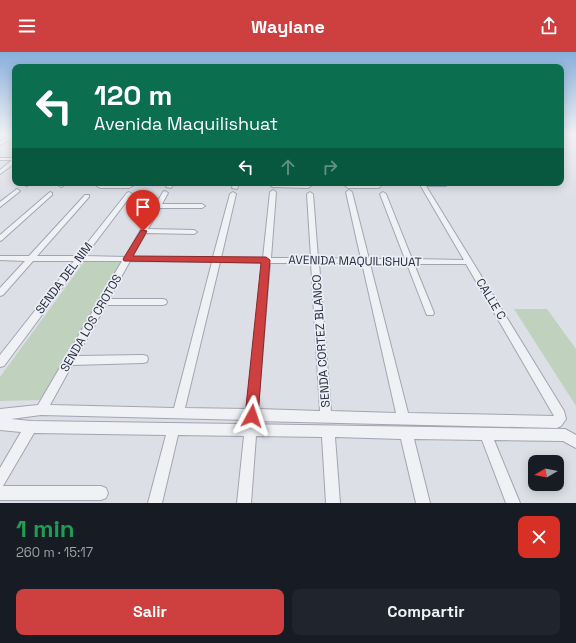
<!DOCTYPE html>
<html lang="es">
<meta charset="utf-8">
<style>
:root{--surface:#171b24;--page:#20242c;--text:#f1f3f6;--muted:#9ea1a6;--accent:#ce4040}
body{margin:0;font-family:"Space Grotesk",sans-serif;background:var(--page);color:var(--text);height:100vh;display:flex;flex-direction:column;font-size:15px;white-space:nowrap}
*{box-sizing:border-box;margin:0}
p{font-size:13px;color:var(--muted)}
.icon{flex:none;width:22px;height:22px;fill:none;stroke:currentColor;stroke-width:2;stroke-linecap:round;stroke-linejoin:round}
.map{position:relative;height:451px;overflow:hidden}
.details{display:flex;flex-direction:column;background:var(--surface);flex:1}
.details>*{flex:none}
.hud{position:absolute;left:12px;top:12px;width:552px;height:122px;border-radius:8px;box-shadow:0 2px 10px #0003;background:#0b6e4f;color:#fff;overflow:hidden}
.needle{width:26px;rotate:260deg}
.tools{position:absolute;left:528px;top:403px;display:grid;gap:8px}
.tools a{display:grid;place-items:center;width:36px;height:36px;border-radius:8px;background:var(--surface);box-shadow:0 2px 10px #0003;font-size:20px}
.pin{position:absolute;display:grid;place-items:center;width:34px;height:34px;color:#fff;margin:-41px -17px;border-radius:50% 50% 50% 0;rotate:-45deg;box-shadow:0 0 4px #0007}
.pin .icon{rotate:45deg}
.me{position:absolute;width:44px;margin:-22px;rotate:5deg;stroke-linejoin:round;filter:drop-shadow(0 0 3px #0008)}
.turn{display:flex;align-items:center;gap:14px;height:84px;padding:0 16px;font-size:18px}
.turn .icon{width:52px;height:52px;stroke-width:2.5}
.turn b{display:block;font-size:28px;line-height:34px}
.lanes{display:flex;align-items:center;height:38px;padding:0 16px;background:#0003;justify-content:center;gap:20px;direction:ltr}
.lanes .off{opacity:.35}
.round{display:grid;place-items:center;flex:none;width:42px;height:42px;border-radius:8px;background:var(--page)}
.head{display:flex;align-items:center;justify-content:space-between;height:68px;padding:0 16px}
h1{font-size:24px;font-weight:600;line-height:30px;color:#1e9e55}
.button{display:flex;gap:8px;margin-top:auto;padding:8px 16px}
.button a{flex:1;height:46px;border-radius:8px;background:var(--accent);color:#fff;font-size:16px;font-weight:600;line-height:46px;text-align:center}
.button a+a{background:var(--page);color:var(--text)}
header{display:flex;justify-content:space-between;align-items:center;height:52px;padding:0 16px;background:var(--accent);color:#fff;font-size:18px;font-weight:600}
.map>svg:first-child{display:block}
</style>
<header><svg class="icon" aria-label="menu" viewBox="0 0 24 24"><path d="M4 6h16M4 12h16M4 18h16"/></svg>Waylane<svg class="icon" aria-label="share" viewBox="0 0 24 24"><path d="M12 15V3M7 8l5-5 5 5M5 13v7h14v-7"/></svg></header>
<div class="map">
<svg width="576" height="451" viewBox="0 0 576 451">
<rect width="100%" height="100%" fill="#dddfe7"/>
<!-- green -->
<g fill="#c0d1be">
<path d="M175 131H232V134H173Z"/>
<path d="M84 210H122L42 348 0 349V325Z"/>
<path d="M514 257H547L576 297V354Z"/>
</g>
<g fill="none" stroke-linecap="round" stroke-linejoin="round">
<!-- minor casing -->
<g stroke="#a2a5b1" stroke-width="2">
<g id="minor">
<path d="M10 83 15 84 0 93V90Z"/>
<path d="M0 106H15V111L0 122V118L12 108H0Z"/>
<path d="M25 131H32L27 134 25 133Z"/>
<path d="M59 131H65L63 134 61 135 58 133Z"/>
<path d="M98 131H104L103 132 138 131 129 136H100L97 134Z"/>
<path d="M168 131H174L171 136 166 135Z"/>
<path d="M233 131H239L237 137 232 136Z"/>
<path d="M270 131 305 132V131H311V134L308 136 273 135 271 134Z"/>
<path d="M342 131H348L349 132H376L377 131H383L380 135 378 136H348Z"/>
<path d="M419 131 449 132 446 134H426L564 359 566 367 561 374 557 376 255 369 252 370 249 368 41 363 11 367 31 369 565 377 576 383V396L563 389 494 388 520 451H506L482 388 414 387 430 451H416L401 387 335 385 340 451H326L322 385 256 384 251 451H237L244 384 178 383 162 451H148L166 383 34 381 3 434H101L106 436 108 441 106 446 101 448H0V416L21 380 0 378V357L38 353 122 209H82L4 314 0 315V303L74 209H33L3 243 0 244V236L25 209 0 208V204H29L85 143H89V145L37 204H77L127 141 129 140 132 142 85 204 125 205 163 140 165 139 168 141 162 152H202L205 154 202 156H160L148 177 194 178 197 180 194 182 146 181 132 205H213L230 142 233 140 236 142 221 206H263L270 140 273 138 276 140 271 206H311L307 142 310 140 313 142 318 206 361 207 346 140 349 138 352 140 369 207H405L380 142 383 140 386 142 412 207 464 208ZM130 209 212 210 174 356 50 353 72 313 143 311 147 310 148 307 147 304 143 303 77 304 106 253H163L166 252 167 250 166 248 163 247H109ZM220 210 263 211 247 357 185 356ZM270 211H311L320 359 258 357ZM319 211H362L396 361 331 359ZM370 212H407L426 261 427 263H433L434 261 414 212H466L554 364 408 361Z"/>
<path d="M17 137 20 139 19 140 0 155V150Z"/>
<path d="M50 140 52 141V143L2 188 0 189V183Z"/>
</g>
</g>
<!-- minor -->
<use href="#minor" fill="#f0f1f5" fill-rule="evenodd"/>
</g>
<!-- sky -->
<linearGradient id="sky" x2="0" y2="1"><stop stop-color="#87afdb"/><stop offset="0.56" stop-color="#f0f1f4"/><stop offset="1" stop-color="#f0f1f4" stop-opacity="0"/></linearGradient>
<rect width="576" height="147" fill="url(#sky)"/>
<!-- route -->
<path fill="#ce4040" stroke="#862a2a" d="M141 178 147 179 133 204 266 205 270 208 258 364 256 368 252 370 247 368 245 364 261 211 124 209 123 207Z"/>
<g text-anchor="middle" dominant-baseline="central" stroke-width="3.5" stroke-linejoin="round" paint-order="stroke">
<!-- street labels -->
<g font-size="12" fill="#262b3e" stroke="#eceff5">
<text transform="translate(355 209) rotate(1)">AVENIDA MAQUILISHUAT</text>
<text transform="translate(64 226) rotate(-53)">SENDA DEL NIM</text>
<text transform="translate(491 247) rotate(59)">CALLE C</text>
<text transform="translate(91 271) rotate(-60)">SENDA LOS CROTOS</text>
<text transform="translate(321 289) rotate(-94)">SENDA CORTEZ BLANCO</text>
</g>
</g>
</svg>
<div class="tools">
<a><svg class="needle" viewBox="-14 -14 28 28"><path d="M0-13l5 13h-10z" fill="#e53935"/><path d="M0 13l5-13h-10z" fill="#9ea1a6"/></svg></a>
</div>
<div class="pin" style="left:143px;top:179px;background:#d93025"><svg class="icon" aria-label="arrive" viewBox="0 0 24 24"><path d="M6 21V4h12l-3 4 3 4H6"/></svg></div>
<svg class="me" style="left:252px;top:364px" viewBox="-20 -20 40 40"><path d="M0-17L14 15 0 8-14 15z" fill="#ce4040" stroke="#fff" stroke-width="4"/></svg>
<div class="hud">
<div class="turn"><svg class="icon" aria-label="left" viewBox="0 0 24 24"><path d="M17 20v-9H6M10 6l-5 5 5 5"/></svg><div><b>120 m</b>Avenida Maquilishuat</div></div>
<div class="lanes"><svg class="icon" aria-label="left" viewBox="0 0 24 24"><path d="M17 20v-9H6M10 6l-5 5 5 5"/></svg><svg class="icon off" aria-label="ahead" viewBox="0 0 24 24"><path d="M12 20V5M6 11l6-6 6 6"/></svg><svg class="icon off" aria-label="right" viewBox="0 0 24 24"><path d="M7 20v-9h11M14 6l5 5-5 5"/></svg></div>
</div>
</div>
<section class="details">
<div class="head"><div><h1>1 min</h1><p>260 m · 15:17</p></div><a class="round" style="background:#d93025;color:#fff"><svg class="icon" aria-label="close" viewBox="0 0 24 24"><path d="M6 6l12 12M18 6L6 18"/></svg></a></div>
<div class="button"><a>Salir</a><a>Compartir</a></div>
</section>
